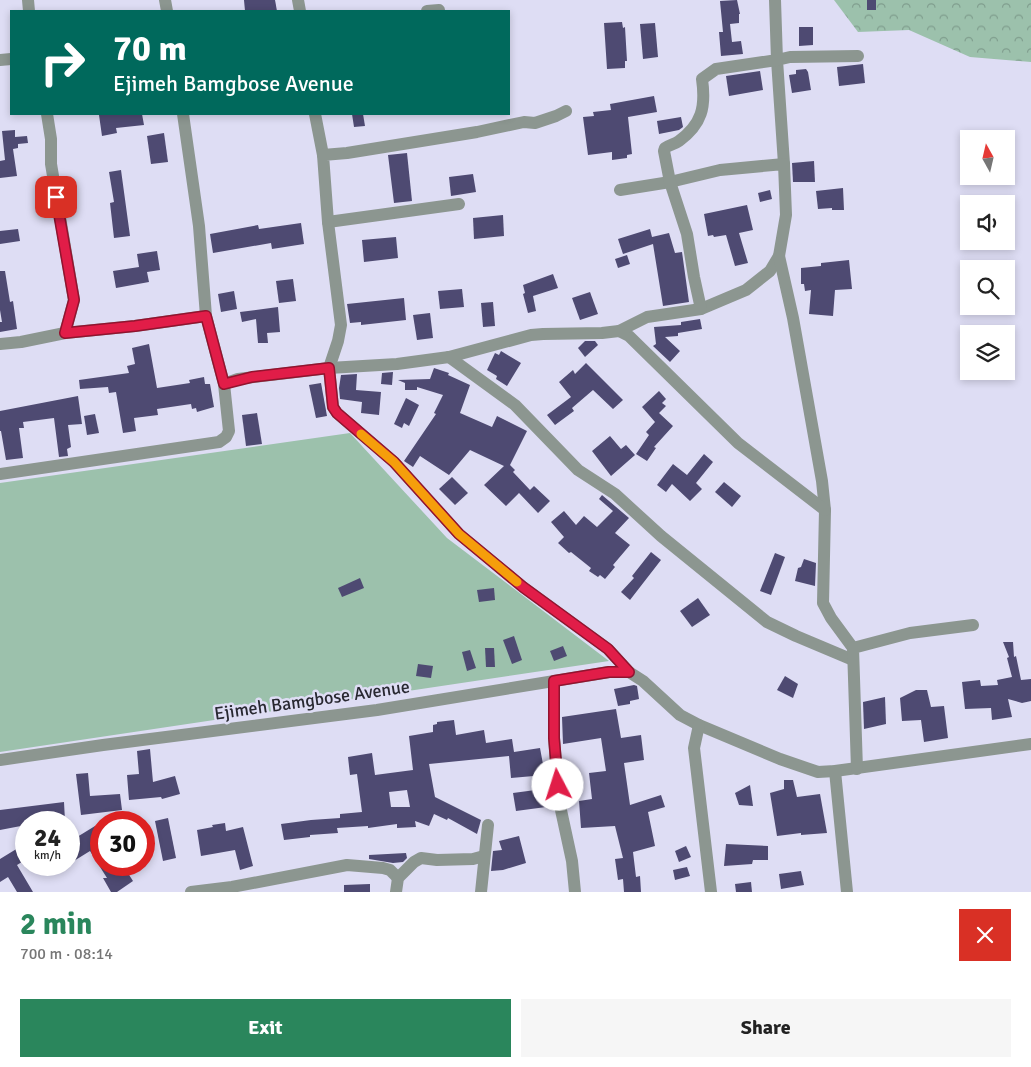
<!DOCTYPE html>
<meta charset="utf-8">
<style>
:root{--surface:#fff;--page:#f6f6f6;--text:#222;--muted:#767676;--accent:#2a865c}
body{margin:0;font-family:Signika,sans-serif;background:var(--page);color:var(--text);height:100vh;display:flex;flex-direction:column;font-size:19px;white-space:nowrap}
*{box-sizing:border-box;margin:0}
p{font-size:16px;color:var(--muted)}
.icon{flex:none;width:28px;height:28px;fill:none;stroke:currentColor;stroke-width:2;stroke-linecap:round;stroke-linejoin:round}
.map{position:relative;height:892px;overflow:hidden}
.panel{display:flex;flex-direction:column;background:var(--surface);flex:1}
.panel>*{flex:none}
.banner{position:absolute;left:10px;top:10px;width:500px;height:105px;border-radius:0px;box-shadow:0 2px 8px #0003;background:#00695c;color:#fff;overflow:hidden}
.needle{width:32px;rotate:352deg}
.tools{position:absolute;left:960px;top:130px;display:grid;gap:10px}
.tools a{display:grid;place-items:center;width:55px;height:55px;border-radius:0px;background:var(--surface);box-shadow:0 2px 8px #0003;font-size:25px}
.speed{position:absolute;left:15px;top:811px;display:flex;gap:10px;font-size:25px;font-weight:700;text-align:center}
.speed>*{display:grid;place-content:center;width:65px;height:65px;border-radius:50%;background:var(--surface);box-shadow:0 2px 8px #0003;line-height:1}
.speed small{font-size:12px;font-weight:400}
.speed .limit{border:8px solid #d22;background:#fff;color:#111}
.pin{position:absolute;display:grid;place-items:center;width:42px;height:42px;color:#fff;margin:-21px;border-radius:10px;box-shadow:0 2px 8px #0006}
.me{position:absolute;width:55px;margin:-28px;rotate:355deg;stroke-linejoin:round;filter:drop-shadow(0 0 4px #0008)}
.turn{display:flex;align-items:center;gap:18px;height:105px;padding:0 20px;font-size:22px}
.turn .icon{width:65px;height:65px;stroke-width:2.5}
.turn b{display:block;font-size:35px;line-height:42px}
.round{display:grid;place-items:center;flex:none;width:52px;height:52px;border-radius:0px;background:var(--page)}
.overview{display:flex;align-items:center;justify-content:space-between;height:85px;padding:0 20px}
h1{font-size:30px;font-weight:800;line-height:38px;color:var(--accent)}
.action{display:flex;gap:10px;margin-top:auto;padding:10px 20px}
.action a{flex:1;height:58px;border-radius:0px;background:var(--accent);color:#fff;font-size:20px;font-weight:800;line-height:58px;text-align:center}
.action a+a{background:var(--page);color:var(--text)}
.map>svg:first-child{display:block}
</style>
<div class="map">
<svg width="1031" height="892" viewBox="0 0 1031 892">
<defs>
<pattern id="forest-crowns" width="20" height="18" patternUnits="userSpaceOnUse" patternTransform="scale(1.25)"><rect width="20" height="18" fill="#9cc1ac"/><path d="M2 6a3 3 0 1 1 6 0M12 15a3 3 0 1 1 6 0" fill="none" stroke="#7f9d8d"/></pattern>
</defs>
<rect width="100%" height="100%" fill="#deddf4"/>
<!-- green -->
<path fill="#9cc1ac" d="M350 433 447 538 609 661 0 752V483Z"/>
<!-- forest -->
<path fill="url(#forest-crowns)" d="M834 0H1031V62L970 57 909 30 858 32Z"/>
<!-- building -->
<g fill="#4e4a72" fill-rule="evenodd">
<path d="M244 0H275L277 11H245Z"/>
<path d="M737 0 740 14H739V23L730 24 732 42 741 41 743 54 721 56 719 32H723L720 1Z"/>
<rect x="867" y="0" width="9" height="10"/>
<path d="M622 22 623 28 625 27 627 61H625V68L607 69 604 23Z"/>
<path d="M655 23 658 57 643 59 640 24Z"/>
<path d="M799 27H813V45L799 46Z"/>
<path d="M863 64 865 83 839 86 837 67Z"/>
<path d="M806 69 808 72 811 90 792 93 789 75 796 74V70Z"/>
<path d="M760 71 763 90 729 96 726 76Z"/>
<path d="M654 96 657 112 628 117 632 154 627 155V158L612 160V152L588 155 583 117 594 116 593 112 611 110 610 104Z"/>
<path d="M106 114H142L144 125 116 128 117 133 102 136 99 115Z"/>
<path d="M352 114H363L365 126 354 127Z"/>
<path d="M681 117 683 127 679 130 659 134 657 121Z"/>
<path d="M15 130V137L27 136 28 143 18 144V148L13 149 17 176 0 178V161L5 160 2 131Z"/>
<path d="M164 133 168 162 151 164 147 136Z"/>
<path d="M407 153 412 201 394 203 388 155Z"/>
<path d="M814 161 815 182H793L792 163Z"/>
<path d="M121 170 130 236 114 238 110 203 114 202 109 172Z"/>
<path d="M473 174 476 192 451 196 449 177Z"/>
<path d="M843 188 844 210H832V208L818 209 816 191Z"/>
<path d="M770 190 772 199 760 202 758 193Z"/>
<path d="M747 205 753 230 739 233 748 263 735 266 726 235 714 237 713 235 708 236 704 214Z"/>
<path d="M503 215 504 236 474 239 473 218Z"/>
<path d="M301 223 304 244 272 249 271 243 213 253 210 234 258 225 259 229Z"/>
<path d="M18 229 20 241 0 244V231Z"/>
<path d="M650 229 652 237 669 233 675 253 682 252 689 302 663 306 653 244 623 254 618 239Z"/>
<path d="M396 237 398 258 364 262 362 240Z"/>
<path d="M157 251 160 270 147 272 149 282 116 288 113 271 139 267 137 254Z"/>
<path d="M627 255 630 264 618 268 615 259Z"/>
<path d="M849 260 852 289 835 290 833 316 809 314 811 290 805 291 804 284H801V268L821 266V263Z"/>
<path d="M0 271H5L10 302 13 301 17 329 0 332V322H2L0 310Z"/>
<path d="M553 274 558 288 533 296 536 311 528 313 523 294 525 293 523 285Z"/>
<path d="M293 279 296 301 279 303 276 281Z"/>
<path d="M462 289 464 307 440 309 438 291Z"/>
<path d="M234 291 237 309 221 312 218 294Z"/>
<path d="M590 292 598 314 580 320 572 298Z"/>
<path d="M404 298 406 320 361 325V322L350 323 347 304Z"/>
<path d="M493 302 495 326 483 327 481 303Z"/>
<path d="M278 307 280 332 267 333 268 343H258L256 319 242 322 240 312Z"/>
<path d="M430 313 433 338 417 340 413 315Z"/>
<path d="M700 319 702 329 678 333V336L665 337 680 351 670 362 653 346 656 344 654 327 681 325V322Z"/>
<path d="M585 341H595L598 345 585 357 578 348Z"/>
<path d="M149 344 157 388 190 383 189 380 204 377 205 384H210L214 407 197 412 196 408 192 409 191 404 157 409 158 415 134 418 136 431 123 433 116 392 109 393 108 387 80 389 79 380 129 373 127 366 135 364 132 348Z"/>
<path d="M501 351 521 363 507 386 496 379 497 376 487 370 495 353 499 355Z"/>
<path d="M586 363 623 400 613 409 593 390 572 408 574 411 555 425 547 415 571 397 559 382 573 370 575 374Z"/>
<path d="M434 368 449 373 448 375 470 385 460 413 492 427 497 416 527 431 510 465 515 470 513 472 530 490 534 486 550 501 538 513 519 493 506 506 484 485 504 466 470 450 449 475 420 456 413 467 404 461 436 414 434 413 443 395 417 387V390H405V383L398 380 430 379Z"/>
<path d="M393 372 392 385 381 384 382 373Z"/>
<path d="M357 374 356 390 381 392 379 415 361 413 362 402 340 399 339 388 341 375Z"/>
<path d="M321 383 327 416 316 418 309 385Z"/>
<path d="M659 391 666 399 662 403 666 406 659 413 673 426 654 447 656 448 647 461 636 454 649 435 646 432 655 422 642 407Z"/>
<path d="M78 396 82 424 68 425 71 447 67 449 68 456 59 457 54 418 23 422 24 428H19L23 458 6 460 1 431H0V411Z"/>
<path d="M406 398 419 405 409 426 404 423 402 428 394 424Z"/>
<path d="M257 413 262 444 246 446 242 415Z"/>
<path d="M95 414 99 433 87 435 84 416Z"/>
<path d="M610 436 621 449 626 445 635 455 611 476 592 451Z"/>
<path d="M704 454 713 462 696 483 702 489 690 501 672 484 666 492 657 485 673 464 687 475Z"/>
<path d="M452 477 468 493 455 505 439 489Z"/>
<path d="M724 482 741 496 732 507 715 492Z"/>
<path d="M602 495 629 518 615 533 630 545 613 565 615 567 605 579 600 575 598 577 589 571 591 568 571 552 569 553 558 543 564 537 551 522 564 511 576 525 584 516 597 527 613 511 599 499Z"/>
<path d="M651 552 661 560 630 600 621 592 634 578 632 576Z"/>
<path d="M775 553 785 557 771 595 760 591Z"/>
<path d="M804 559 816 563 815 586 795 581 798 568 801 567Z"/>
<path d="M360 578 364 588 342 597 338 588Z"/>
<path d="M494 588 495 600 479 602 477 590Z"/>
<path d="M698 598 710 615 692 627 680 611Z"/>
<path d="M514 636 522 660 512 664 503 640Z"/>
<path d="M1003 642H1013L1014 657 1016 656 1021 680 1031 679V701L1022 703 1008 699 1012 717 992 720 991 708 965 709 962 682 980 680 981 686 998 685 997 680 1012 677 1007 658 1009 657Z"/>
<path d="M563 646 567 656 554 661 550 651Z"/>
<path d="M485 648H494L495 667H486Z"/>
<path d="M470 650 476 668 467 671 462 652Z"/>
<path d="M418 664 433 666 431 678 416 676Z"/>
<path d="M785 676 798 684 793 698 777 690Z"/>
<path d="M634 685 637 686 639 699 630 701V704L618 706 614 689Z"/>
<path d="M916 690H927L931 707 944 706 948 738 924 742 921 720 902 721 900 698Z"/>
<path d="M885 697 886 724 864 729 863 702Z"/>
<path d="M616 709 621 738 641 735 644 760 624 763 630 805 661 795 665 807 648 812 655 846 633 852 636 877 640 876 641 892H624L623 879 618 880 615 859 623 858 615 826 581 828 579 801 592 799 589 773 606 771 601 738 563 744 562 717Z"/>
<path d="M454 720 456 735 484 730 486 743 512 739 514 752 540 748 545 775 511 778 509 756 429 764 435 797 481 820 477 834 448 818 447 820 434 814 429 826 415 821 416 827 397 828V824L368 828V826L337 828 338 833 310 835V837L284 840 281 824 311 820 340 818V814L362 812 357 774 350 775 348 757 372 753 375 775 413 770 409 736 433 732V725L437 724V722ZM407 790 410 807H391L389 792Z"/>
<path d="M150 749 153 782 175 776 180 794 162 799 161 797 129 800 127 775 139 774 137 751Z"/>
<path d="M88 773 90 796 120 794 122 810 81 815 76 774Z"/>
<path d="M784 780H793L797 797 820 794 827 833 801 835V833L777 836 770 793 784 789Z"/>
<path d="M750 785 753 806 739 805 735 793Z"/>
<path d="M543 789 546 807 516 811 513 793Z"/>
<path d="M64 802 65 821 26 822V825L0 830V810Z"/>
<path d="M168 818 176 858 163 861 155 821Z"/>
<path d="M225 823 226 831 243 827 253 866 240 870 235 850 201 856 197 830 213 827 212 825Z"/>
<path d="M95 826 101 835V865H116L119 870 124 867 133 881 117 892H111L103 878H107L90 851 69 864V842Z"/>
<path d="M519 836 526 863 503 870 491 871 493 851 502 850 499 841Z"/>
<path d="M726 844 768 846V860H753L752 864 724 866Z"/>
<path d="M686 846 691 857 679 862 675 851Z"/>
<path d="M18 848 25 860 17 865 33 892H17L8 877 0 882V859Z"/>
<path d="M406 853 407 858 403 862 393 863 369 859V855Z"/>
<path d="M687 867 690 876 675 880 673 870Z"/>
<path d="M801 871 804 885 781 889 779 874Z"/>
<path d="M751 882 752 892H736L735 884Z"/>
<path d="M370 884V892H344V885Z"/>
</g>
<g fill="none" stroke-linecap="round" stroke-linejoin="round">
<!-- minor -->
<g stroke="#8c9690" stroke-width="12">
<path d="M28 0 29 11"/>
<path d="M165 0 167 11"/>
<path d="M298 0 300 11"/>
<path d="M427 11 439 10"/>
<path d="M0 60 11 59"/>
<path d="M47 114 51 139V164L74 300 65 333"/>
<path d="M183 114 199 226 206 316 224 384"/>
<path d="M315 114 323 155"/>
<path d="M784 164 777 60 790 57 858 56"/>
<path d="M620 190 670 182 720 170 784 164 786 215 779 256 770 271 746 290 701 309"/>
<path d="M459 204 328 222 341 325 338 341 329 368 333 407 337 413 394 462 459 534 523 587 608 649 629 672 643 681 680 715 699 725 780 759 818 772 835 771 1031 744"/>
<path d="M328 222 323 155 347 153 477 132 524 122 535 123 556 116 566 111"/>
<path d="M779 256 793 318 822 481 825 510 823 603 831 618 853 648"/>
<path d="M619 331 629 336 738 443 825 510"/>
<path d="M0 344 21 342 65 333 135 326 206 316"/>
<path d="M449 357 515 405 578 470 615 494 661 536 767 622 796 636 853 660"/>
<path d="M0 474 219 442 226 437 229 431 224 384 238 379 329 368 397 364 449 357 531 335 543 334 602 333 619 331 647 317 701 309 694 277 687 234 670 182 664 151 665 148C669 145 675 144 679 141 702 124 706 107 702 79L716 69 777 60 775 0"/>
<path d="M554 681V738L559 801 572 861 575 892"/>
<path d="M699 725 694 748 711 892"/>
<path d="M0 760 103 745 377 710 609 672H629"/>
<path d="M857 769 853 648 910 633 973 625"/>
<path d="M835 771 847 892"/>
<path d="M191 892 232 887 347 865 383 868 390 870 398 878"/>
<path d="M396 892 398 878 414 862 421 858 437 860 473 859 484 856"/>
<path d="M481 892 488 825"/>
</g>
</g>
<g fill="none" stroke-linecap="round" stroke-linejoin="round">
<!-- route casing -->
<g stroke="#92132f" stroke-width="12">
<path id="route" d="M56 197 74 300 65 333 135 326 206 316 224 384 252 377 329 368 333 407 337 413 394 462 459 534 523 587 608 649 629 672H609L554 681V738L558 785"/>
</g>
<!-- route -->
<use href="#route" stroke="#e11d48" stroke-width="9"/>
<!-- slow -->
<path stroke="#f59e0b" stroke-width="9" d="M361 434 394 462 459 534 517 582"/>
</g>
<g text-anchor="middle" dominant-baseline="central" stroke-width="5" stroke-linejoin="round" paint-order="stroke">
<!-- street labels -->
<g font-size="18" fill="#282831" stroke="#deddf4">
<text transform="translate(312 700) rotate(-8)">Ejimeh Bamgbose Avenue</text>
</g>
</g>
</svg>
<div class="tools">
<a><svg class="needle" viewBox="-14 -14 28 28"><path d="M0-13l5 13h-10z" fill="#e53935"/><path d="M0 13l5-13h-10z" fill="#767676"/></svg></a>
<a><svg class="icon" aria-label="sound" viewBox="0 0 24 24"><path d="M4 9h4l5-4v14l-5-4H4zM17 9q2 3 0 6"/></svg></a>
<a><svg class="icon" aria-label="search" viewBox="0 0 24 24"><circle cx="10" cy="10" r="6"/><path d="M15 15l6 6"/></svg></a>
<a><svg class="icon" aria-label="layers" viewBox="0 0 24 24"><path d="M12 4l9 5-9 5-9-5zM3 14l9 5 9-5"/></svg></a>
</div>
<div class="speed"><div>24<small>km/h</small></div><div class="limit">30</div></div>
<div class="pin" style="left:56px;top:197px;background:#d93025"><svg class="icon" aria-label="arrive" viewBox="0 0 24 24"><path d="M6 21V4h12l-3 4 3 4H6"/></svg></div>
<svg class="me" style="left:558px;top:785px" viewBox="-20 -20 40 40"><circle r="19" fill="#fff"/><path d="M0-13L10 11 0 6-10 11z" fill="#e11d48"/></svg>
<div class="banner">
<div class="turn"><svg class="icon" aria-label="right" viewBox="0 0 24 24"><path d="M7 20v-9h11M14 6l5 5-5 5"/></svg><div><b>70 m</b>Ejimeh Bamgbose Avenue</div></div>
</div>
</div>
<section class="panel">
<div class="overview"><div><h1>2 min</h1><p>700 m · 08:14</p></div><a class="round" style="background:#d93025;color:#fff"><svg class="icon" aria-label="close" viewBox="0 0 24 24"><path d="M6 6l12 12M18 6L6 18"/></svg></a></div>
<div class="action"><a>Exit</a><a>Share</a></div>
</section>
